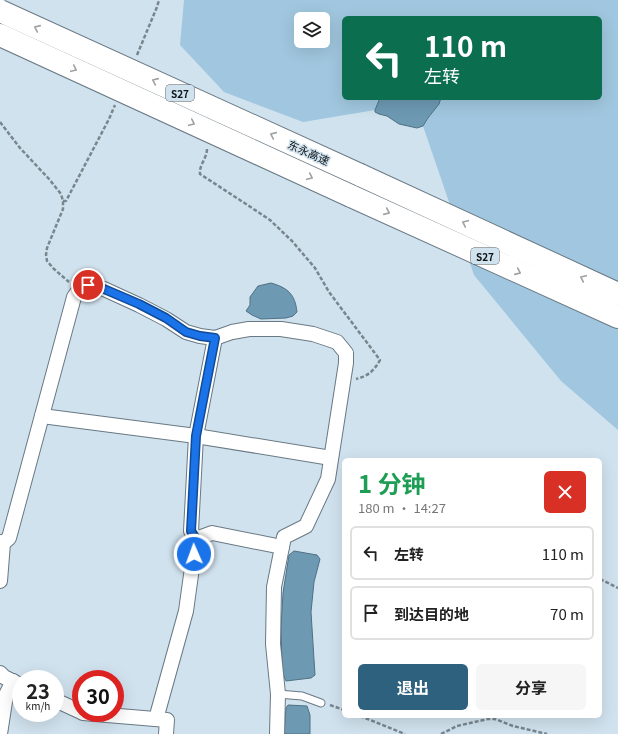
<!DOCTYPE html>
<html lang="zh">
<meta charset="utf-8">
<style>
:root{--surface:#fff;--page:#f6f6f6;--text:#222;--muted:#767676;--line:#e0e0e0;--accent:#2e617e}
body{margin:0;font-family:Georgia,"Noto Sans SC",serif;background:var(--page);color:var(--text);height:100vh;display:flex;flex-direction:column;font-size:15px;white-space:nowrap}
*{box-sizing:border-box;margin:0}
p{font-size:13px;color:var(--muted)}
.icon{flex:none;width:22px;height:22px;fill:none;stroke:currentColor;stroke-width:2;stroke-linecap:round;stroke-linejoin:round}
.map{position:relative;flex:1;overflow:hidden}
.sheet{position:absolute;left:342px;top:458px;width:260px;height:260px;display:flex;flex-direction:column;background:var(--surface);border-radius:6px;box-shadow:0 4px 16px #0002}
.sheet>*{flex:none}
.hud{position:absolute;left:342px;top:16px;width:260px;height:84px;border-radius:6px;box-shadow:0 4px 16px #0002;background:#0b6e4f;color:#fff;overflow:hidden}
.buttons{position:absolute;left:294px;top:12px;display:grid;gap:8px}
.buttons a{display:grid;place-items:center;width:36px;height:36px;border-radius:6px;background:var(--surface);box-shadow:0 4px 16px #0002;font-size:20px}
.speed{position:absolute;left:12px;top:670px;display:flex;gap:8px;font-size:20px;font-weight:700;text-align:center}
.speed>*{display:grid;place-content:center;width:52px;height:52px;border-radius:50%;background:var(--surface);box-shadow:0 4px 16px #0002;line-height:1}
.speed small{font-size:10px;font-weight:400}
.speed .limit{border:6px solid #d22;background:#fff;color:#111}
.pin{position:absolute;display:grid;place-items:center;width:34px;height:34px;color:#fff;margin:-17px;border:2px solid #fff;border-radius:50%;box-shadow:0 1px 4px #0007}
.me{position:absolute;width:44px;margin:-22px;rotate:358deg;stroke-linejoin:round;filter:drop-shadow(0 0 3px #0008)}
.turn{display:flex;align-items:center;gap:14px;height:84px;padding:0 16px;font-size:18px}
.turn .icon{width:52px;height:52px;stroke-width:2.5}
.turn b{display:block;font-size:28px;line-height:34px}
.round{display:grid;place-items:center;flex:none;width:42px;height:42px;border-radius:6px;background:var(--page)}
.headline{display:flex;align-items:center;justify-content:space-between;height:68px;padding:0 16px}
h1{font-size:24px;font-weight:700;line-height:30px;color:#1e9e55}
.button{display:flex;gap:8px;margin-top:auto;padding:8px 16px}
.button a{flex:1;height:46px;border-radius:6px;background:var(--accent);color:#fff;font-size:16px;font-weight:700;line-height:46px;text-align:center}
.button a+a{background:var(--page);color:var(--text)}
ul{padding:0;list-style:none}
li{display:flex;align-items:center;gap:12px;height:54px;margin:0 8px 6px;padding:0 8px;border:2px solid var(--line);border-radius:6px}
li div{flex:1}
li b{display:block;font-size:15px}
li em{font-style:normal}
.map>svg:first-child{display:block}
</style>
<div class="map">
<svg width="618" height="734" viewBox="0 0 618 734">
<rect width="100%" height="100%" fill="#d0e2ee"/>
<!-- green -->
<path fill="#a0c7df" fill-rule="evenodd" d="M184 0H618V430L561 381 474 275 423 126 439 104V98H600V18H344V98H388L375 110 303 122 224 92 180 45ZM301 19H323V41H301Z"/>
<!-- water -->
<g fill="#6d99b3" stroke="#507184">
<path d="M380 98H441L439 104 428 118 423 126 417 128 399 124 387 116 379 114 375 112V110Z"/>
<path d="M271 283C288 288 295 294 297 312L293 316 286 318 261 319 252 315 246 311 250 305V297L258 286Z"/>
<path d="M294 551 317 555 320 559 314 582 311 612 315 675 311 678 286 681 283 674 282 667 281 627 283 593 289 555Z"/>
<path d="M288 705 307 706 310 715V734H284L286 708Z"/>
</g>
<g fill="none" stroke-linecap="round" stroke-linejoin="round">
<!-- lane casing -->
<g stroke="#697984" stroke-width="9">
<path id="lane" d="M278 694 302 696 321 703"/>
</g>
<!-- street casing -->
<g stroke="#697984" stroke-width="16">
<g id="street">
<path d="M42 416 196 436 331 458"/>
<path d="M196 539 212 533 282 547"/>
<path d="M0 542 3 543 9 538 74 297 81 287 88 285 104 289 139 305 166 319 186 332 200 336 215 338 232 332 249 329H281L313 334 337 342 346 353V363L328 479 306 526 284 537 274 587 273 644 278 694 277 734"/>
<path d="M0 581 3 543"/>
<path d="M0 673 4 677 20 685"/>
<path d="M55 700 81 712"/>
<path d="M83 713 167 720 166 734"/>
<path d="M156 719 186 611 196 539 191 531 196 436 215 338"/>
<path d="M0 734 6 695 13 681"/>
</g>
</g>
<!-- highway casing -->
<g stroke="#697984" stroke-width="24">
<g id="highway">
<path d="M360 175 618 294"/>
<path d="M351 196 618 317"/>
</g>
</g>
<!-- path -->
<g stroke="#79868e" stroke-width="2.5" stroke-dasharray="4 2" stroke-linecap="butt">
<path d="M137 55 157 7 159 0"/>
<path d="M0 122 20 148 49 179 61 194 63 201V209L47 248 46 255 47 261 54 269 69 282"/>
<path d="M207 149C207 158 199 165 200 174L246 204 270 220 292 241 315 268 329 292 380 360C374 371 368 376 356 379"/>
<path d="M63 201H66L109 119 115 105"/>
<path d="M600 579 618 588"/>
<path d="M330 705 344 710"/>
<path d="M360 716 405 734"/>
<path d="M441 734 457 726 488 719H495L513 726 547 734"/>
</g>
<!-- lane -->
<use href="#lane" stroke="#fff" stroke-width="7"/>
<!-- street -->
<use href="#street" stroke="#fff" stroke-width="14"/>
<!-- highway -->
<use href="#highway" stroke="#fff" stroke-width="22"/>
<!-- highway-bridge casing -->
<g stroke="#697984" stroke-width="24" stroke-linecap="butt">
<g id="highway-bridge">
<path d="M0 11 360 175"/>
<path d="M0 35 351 196"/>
</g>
</g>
<!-- highway-bridge -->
<use href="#highway-bridge" stroke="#fff" stroke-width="22"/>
</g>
<!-- one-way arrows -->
<defs><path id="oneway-chevron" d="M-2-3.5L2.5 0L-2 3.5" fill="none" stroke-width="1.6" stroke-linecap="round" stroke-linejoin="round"/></defs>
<g stroke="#9ea1a2">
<use href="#oneway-chevron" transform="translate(37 28) rotate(-156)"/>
<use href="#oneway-chevron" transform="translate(74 69) rotate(25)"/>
<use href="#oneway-chevron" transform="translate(155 81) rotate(-156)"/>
<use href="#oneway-chevron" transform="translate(192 123) rotate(25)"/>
<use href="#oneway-chevron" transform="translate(273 135) rotate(-156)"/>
<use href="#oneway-chevron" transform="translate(310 177) rotate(25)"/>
<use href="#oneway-chevron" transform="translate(387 212) rotate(24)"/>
<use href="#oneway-chevron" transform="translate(465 223) rotate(-155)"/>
<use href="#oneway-chevron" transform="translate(518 272) rotate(24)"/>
<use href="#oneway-chevron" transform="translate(583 278) rotate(-155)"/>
</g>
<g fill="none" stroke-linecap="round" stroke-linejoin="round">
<!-- route casing -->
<g stroke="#114b97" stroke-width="10">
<path id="route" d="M88 285 104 289 139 304 166 318 186 332 200 336 215 338 196 436 191 531 196 539 194 554"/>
</g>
<!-- route -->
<use href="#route" stroke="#1a73e8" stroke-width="7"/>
</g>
<g text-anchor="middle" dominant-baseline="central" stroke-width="3" stroke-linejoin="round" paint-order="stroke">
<!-- shield labels -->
<g fill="#d0e2ee" stroke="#485258" stroke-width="1">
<rect x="166" y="85" width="28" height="16" rx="3"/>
<rect x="471" y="248" width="28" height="16" rx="3"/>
</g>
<g font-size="10" font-weight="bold" fill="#0d1417">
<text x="180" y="93">S27</text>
<text x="485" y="256">S27</text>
</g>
<!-- street labels -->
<g font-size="11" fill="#0d1417" stroke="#d0e2ee">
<text transform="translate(309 152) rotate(24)">东永高速</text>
</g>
</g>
</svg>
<div class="buttons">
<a><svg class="icon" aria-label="layers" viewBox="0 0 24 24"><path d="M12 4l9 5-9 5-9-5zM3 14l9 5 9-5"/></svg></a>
</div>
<div class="speed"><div>23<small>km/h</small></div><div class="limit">30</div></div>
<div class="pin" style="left:88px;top:285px;background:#d93025"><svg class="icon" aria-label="arrive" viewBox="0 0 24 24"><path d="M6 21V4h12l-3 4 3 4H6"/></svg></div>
<svg class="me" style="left:194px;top:554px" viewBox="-20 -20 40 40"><circle r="17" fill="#1a73e8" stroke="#fff" stroke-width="3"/><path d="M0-11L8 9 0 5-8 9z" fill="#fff"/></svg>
<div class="hud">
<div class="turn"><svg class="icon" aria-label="left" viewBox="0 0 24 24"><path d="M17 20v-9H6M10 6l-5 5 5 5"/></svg><div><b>110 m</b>左转</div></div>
</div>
<section class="sheet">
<div class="headline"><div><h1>1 分钟</h1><p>180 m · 14:27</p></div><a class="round" style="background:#d93025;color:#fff"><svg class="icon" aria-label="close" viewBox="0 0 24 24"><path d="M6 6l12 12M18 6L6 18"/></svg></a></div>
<ul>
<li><svg class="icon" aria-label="left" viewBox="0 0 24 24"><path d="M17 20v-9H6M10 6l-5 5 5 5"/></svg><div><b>左转</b></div><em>110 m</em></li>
<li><svg class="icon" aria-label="arrive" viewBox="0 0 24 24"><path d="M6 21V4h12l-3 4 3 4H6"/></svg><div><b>到达目的地</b></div><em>70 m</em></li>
</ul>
<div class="button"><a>退出</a><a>分享</a></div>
</section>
</div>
